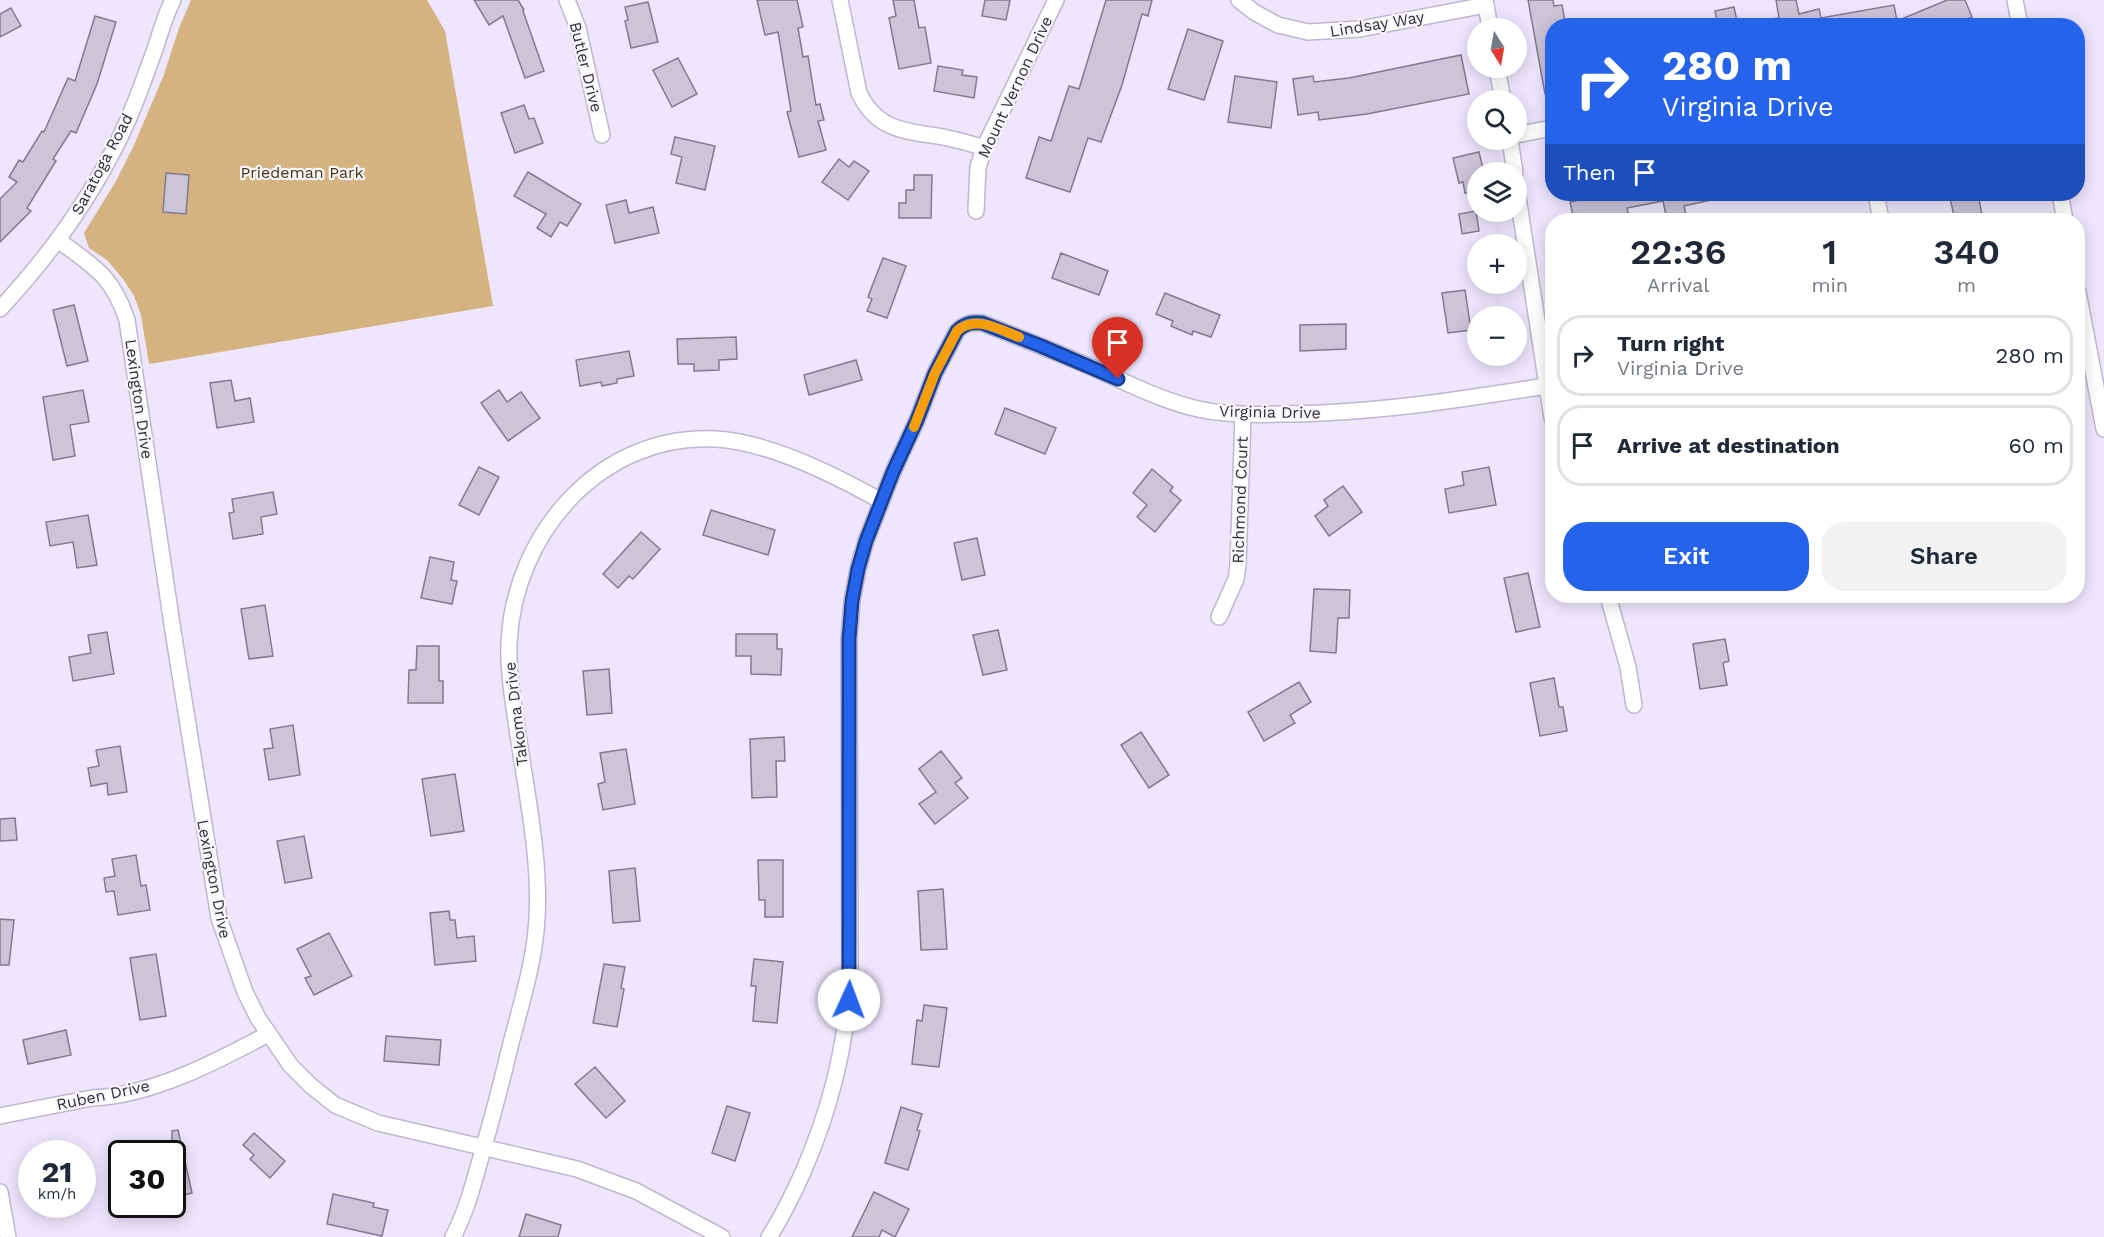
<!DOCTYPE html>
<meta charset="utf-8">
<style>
:root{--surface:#fff;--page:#f2f2f3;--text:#1f2937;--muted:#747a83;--line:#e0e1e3;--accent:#2563eb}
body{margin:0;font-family:"Work Sans",sans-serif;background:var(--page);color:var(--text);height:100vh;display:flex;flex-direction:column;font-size:22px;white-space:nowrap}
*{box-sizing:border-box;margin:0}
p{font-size:20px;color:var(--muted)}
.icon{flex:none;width:33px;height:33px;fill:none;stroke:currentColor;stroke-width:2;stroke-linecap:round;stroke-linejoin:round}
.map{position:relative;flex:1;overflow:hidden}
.sheet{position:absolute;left:1545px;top:213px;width:540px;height:390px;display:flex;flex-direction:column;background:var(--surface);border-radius:24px;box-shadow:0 3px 15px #0003}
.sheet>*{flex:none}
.hud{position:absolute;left:1545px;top:18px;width:540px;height:183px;border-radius:24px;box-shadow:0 3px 15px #0003;background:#2563eb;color:#fff;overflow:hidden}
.needle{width:39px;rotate:169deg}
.controls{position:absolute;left:1467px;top:18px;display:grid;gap:12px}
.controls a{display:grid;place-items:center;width:60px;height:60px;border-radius:50%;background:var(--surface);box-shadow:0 3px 15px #0003;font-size:30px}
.speed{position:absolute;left:18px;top:1140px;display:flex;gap:12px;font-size:30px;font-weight:700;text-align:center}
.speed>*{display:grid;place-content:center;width:78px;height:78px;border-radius:50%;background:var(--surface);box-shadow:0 3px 15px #0003;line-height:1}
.speed small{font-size:15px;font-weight:400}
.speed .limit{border:3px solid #111;border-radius:9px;background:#fff;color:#111}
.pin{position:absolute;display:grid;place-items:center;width:51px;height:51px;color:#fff;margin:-62px -26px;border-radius:50% 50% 50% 0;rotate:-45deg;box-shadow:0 0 6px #0007}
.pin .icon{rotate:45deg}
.me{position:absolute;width:66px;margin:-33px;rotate:2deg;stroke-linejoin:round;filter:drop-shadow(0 0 4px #0008)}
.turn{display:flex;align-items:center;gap:21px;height:126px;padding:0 18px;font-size:27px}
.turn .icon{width:78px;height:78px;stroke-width:2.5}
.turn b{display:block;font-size:42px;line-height:51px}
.then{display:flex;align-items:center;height:57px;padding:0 18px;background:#0003;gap:12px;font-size:22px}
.eta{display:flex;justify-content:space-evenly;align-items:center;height:102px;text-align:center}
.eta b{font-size:36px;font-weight:600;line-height:42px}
.action{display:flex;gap:12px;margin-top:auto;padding:12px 18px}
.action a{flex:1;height:69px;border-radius:24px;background:var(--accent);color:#fff;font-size:24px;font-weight:600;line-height:69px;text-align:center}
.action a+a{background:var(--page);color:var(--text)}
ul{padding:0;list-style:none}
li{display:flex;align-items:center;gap:18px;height:81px;margin:0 12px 9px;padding:0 6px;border:3px solid var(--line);border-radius:24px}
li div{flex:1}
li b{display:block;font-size:22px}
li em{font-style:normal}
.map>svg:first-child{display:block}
</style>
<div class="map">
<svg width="2104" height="1237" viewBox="0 0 2104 1237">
<rect width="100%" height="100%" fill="#eee6fd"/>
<!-- green -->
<path fill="#d5b381" d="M191 0H427L445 31 493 306 149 364 141 315 134 296 123 279 107 260 89 248 84 233 116 181 134 145 163 77 179 28Z"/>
<!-- building -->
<g fill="#ccc4d9" stroke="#827a8e" stroke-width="1.5">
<path d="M474 0H518L524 10 523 11 544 71 525 78 503 16 489 25Z"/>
<path d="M757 0H797L803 27 798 28 803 57 808 56 816 105 820 104 824 120 818 121 826 150 799 157 787 112 791 111 778 32 765 35Z"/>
<path d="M893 0H914L919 28 925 27 931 63 899 69 889 18 896 16Z"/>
<path d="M985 0H1010L1006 20 982 16Z"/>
<path d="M1106 0H1152L1148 16 1142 14 1122 85 1101 142 1088 138 1070 192 1026 178 1039 137 1051 141 1069 86 1079 89Z"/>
<path d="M1528 0H1553L1554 6 1562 5 1566 26H1552V93L1545 94Z"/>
<path d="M1776 0H1796L1799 14 1819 9 1821 18 1894 5 1897 21 1947 0H1965L1972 17 1951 26H1772V19L1779 18Z"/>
<path d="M648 2 658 42 631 48 625 21 628 20 625 7Z"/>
<path d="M1734 7 1738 26H1718L1715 11Z"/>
<path d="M11 8 21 26 0 37V14Z"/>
<path d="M95 16 116 22 97 84 76 133 71 131 53 159 56 161 27 208 31 211 0 242V199L17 182 9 177 19 160 23 162 42 131 44 132 68 78 75 81Z"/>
<path d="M1188 29 1223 41 1204 100 1168 89Z"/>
<path d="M1461 55 1469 94 1367 114 1319 120 1318 112 1298 115 1293 79 1313 76 1314 82 1349 78Z"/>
<path d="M678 58 697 94 672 107 653 70Z"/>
<path d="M938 66 963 70 962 75 977 77 974 98 934 91Z"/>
<path d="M1235 76 1277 82 1271 128 1228 122Z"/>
<path d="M524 105 529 119 534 118 543 143 515 153 501 113Z"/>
<path d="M675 137 715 146 705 190 676 183 682 157 671 154Z"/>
<path d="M1479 152 1484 172H1478V190L1465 193 1463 182 1459 183 1453 158Z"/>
<path d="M839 159 849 167 854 161 869 171 848 200 822 182Z"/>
<path d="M528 172 581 204 567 226 560 222 551 237 537 228 546 214 514 196Z"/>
<path d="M166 173 189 175 186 214 163 212Z"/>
<path d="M914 175H932L931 218H899V203H906V190H914Z"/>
<path d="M1605 194H1716V199L1684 206 1687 220H1667L1663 201 1627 208 1629 217 1617 220 1616 216 1595 220H1574L1570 202Z"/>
<path d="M1952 194H1978L1983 220H1955L1950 198H1953Z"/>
<path d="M626 200 629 213 653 207 659 233 615 243 606 205Z"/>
<path d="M1476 211 1479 231 1462 234 1459 214Z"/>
<path d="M1061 253 1108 271 1099 295 1052 278Z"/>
<path d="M883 258 906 266 887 318 867 311 872 299 868 297Z"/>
<path d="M1465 290 1471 330 1448 333 1442 293Z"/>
<path d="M1165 293 1220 315 1211 337 1193 331 1192 335 1171 326 1173 321 1156 314Z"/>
<path d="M74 305 88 361 67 366 53 310Z"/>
<path d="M1346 324V349L1300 351V325Z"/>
<path d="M736 337 737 359 719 360V370L694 371V364H678L677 339Z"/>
<path d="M629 351 634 376 617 379V383L602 386 601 382 580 386 576 360Z"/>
<path d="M856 360 862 380 809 395 804 375Z"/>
<path d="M231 380 235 401 250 398 254 422 217 428 210 383Z"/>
<path d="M83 390 89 422 70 425 75 456 53 460 43 397Z"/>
<path d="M499 390 507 402 521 392 540 418 508 441 481 403Z"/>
<path d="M1005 408 1056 428 1045 454 995 434Z"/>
<path d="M479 467 499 477 479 515 459 505Z"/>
<path d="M1489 467 1496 505 1449 513 1445 489 1464 485 1462 472Z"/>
<path d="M1152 469 1173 487 1170 491 1181 500 1155 532 1137 517 1147 505 1133 493Z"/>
<path d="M1343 486 1362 512 1329 536 1315 516 1328 506 1324 500Z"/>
<path d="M273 492 277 514 261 517 263 534 233 539 229 513 234 512 232 499Z"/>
<path d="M711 510 775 530 768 555 703 535Z"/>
<path d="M88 515 97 565 77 568 73 542 50 546 46 522Z"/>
<path d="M641 532 660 549 633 579 629 576 618 588 603 574Z"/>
<path d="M977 538 985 575 962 580 954 543Z"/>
<path d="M430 557 454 562 451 580 457 581 452 604 421 598Z"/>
<path d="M1528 573 1540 627 1516 632 1504 578Z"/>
<path d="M1314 589 1350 590 1349 618H1338L1336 653 1310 651Z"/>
<path d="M265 605 273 656 249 659 241 609Z"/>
<path d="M998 630 1007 670 983 675 973 635Z"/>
<path d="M107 632 114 674 73 681 69 657 91 653 88 635Z"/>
<path d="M736 634H777V649H782L781 675 751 674V656H736Z"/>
<path d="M1725 639 1729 661 1723 663 1727 685 1700 689 1693 644Z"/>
<path d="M417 646H439V681H443V703H408L409 670H416Z"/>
<path d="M609 669 612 713 587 715 583 671Z"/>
<path d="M1554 678 1559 707H1563L1567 731 1540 736 1530 683Z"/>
<path d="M1299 682 1311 702 1290 715 1295 723 1264 741 1248 712Z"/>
<path d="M293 725 300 775 269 780 264 749 273 748 270 729Z"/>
<path d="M1141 732 1169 775 1149 788 1121 745Z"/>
<path d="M784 737 785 761H776L777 797 752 798 750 739Z"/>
<path d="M120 746 127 792 108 795 107 783 91 786 88 768 99 766 96 750Z"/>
<path d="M626 749 635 804 603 810 598 784 605 782 600 753Z"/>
<path d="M941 751 962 778 955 783 968 798 935 824 919 804 936 792 919 769Z"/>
<path d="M455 774 464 831 431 836 422 779Z"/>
<path d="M15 818 17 840 0 841V819Z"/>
<path d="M304 836 312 878 285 883 277 841Z"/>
<path d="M136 855 141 886 146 885 150 910 118 915 114 891 106 892 104 878 115 876 112 859Z"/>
<path d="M758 860H783V917H765V900H759Z"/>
<path d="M635 868 640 921 613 923 609 871Z"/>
<path d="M943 889 947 949 921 950 918 891Z"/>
<path d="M449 911 450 920H455L457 938 474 936 476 961 435 965 430 913Z"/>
<path d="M0 919 14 920 9 965H0Z"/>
<path d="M329 933 352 976 314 995 305 978 311 976 297 949Z"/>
<path d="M156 954 166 1016 140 1020 130 958Z"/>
<path d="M754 959 783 962 777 1023 753 1021 756 986H751Z"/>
<path d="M604 964 625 967 621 988 624 989 617 1027 593 1023Z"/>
<path d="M924 1005 947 1008 939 1067 912 1064 917 1020 922 1021Z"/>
<path d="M66 1030 71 1055 28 1064 23 1040Z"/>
<path d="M386 1036 441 1040 439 1065 384 1061Z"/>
<path d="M595 1067 625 1101 606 1118 575 1084Z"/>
<path d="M727 1106 750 1113 735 1161 712 1153Z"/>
<path d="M901 1107 922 1114 917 1130 920 1131 908 1170 885 1163Z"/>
<path d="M178 1130 192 1193 172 1198V1131Z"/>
<path d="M254 1133 285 1161 270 1178 250 1159 254 1155 243 1145Z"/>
<path d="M874 1192 909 1209 895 1237 882 1230 879 1237H852Z"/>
<path d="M333 1194 374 1203 373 1207 388 1210 382 1236 327 1224Z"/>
<path d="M526 1214 561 1225 558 1237H519Z"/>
</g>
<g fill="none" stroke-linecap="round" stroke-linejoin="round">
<!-- minor casing -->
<g stroke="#bfb7cd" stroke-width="18">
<g id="minor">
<path d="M567 0 578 28 602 135"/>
<path d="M840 0 859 93C877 131 906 131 943 137 957 140 970 143 984 148"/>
<path d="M1239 0 1254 12 1278 25 1308 32 1360 29 1486 5"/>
<path d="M1485 0 1490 28"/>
<path d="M2015 0 2020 26"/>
<path d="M1497 68 1503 100"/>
<path d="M1516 135 1552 128"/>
<path d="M1510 140 1515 172"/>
<path d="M1516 184 1552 418"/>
<path d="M1876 194 1881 220"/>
<path d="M2060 194 2065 220"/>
<path d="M976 211 978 167 984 148 1056 0"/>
<path d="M58 240C94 267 112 275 127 320L173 631 219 918 245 992 258 1018 291 1066 310 1085 335 1105 378 1123 577 1169 636 1191 722 1237"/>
<path d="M2078 292 2104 429"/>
<path d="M0 309C52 253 97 190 128 120 136 101 144 80 151 60 159 40 163 19 173 0"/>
<path d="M1608 596 1628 667 1634 705"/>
<path d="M1219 617 1236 579 1238 565 1243 415"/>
<path d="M0 1116 92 1098C151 1096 218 1061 268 1034"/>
<path d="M0 1192 8 1237"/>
<path d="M453 1237C465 1214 472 1189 479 1164 490 1126 500 1089 509 1051 519 1011 532 971 536 931 543 865 525 787 516 721 512 695 508 669 509 643 514 533 601 433 716 439 769 442 835 475 881 501"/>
<path d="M769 1237C782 1217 793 1194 803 1172 830 1110 844 1053 850 986L849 639 852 601 858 569 866 541 893 472 917 420 935 373 957 331C965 323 972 322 982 323 1021 338 1058 353 1096 369 1129 384 1163 401 1198 409 1225 415 1252 415 1279 414 1369 414 1458 400 1546 386"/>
</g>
</g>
<!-- minor -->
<use href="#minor" stroke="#fff" stroke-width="15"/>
</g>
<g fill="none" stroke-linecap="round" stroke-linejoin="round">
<!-- route casing -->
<g stroke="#184099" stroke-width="15">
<path id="route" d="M849 1000V639L852 601 858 569 866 541 893 472 917 420 935 373 957 331C965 323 972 322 982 323L1041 346 1118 379"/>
</g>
<!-- route -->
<use href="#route" stroke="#2563eb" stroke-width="10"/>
<!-- slow -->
<path stroke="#f59e0b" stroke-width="10" d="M914 427 935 373 957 331C975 314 1000 330 1019 337"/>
</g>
<g text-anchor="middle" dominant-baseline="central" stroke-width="4.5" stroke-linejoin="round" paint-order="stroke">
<!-- street labels -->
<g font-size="16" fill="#322f38" stroke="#f9f7fc">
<text transform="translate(1377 24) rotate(-9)">Lindsay Way</text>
<text transform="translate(586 67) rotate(76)">Butler Drive</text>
<text transform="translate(1015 87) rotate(-65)">Mount Vernon Drive</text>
<text transform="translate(102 164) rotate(-62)">Saratoga Road</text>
<text transform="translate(139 399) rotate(82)">Lexington Drive</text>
<text transform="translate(1270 412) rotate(1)">Virginia Drive</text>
<text transform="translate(1240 500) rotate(-88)">Richmond Court</text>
<text transform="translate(516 714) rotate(-97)">Takoma Drive</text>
<text transform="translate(214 879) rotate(79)">Lexington Drive</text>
<text transform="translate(103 1095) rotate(-12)">Ruben Drive</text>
</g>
<!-- park labels -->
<g font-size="16" fill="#483514" stroke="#f9f7fc">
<text x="302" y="172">Priedeman Park</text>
</g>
</g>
</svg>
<div class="controls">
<a><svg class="needle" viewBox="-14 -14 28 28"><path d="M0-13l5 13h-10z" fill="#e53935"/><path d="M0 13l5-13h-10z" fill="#747a83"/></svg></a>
<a><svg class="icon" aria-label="search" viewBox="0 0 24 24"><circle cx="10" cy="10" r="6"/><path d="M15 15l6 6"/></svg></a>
<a><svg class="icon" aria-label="layers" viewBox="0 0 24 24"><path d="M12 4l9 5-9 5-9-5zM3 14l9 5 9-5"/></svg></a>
<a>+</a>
<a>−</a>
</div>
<div class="speed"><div>21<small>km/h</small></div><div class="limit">30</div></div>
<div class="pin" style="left:1118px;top:379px;background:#d93025"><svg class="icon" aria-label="arrive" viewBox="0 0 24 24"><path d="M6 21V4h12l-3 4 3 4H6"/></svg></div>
<svg class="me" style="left:849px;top:1000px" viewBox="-20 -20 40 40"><circle r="19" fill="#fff"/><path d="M0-13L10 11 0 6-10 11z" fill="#2563eb"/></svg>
<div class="hud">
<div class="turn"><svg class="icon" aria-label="right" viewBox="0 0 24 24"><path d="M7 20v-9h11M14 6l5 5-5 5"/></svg><div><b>280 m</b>Virginia Drive</div></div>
<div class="then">Then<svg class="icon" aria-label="arrive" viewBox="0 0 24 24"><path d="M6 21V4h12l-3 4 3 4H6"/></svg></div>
</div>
<section class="sheet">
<div class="eta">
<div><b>22:36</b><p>Arrival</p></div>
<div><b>1</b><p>min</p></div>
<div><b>340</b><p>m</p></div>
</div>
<ul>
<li><svg class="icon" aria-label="right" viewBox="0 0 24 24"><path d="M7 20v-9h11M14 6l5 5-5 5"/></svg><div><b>Turn right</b><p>Virginia Drive</p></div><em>280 m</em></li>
<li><svg class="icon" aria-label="arrive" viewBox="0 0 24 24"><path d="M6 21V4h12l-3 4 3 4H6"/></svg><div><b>Arrive at destination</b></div><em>60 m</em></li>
</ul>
<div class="action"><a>Exit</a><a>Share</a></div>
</section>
</div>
